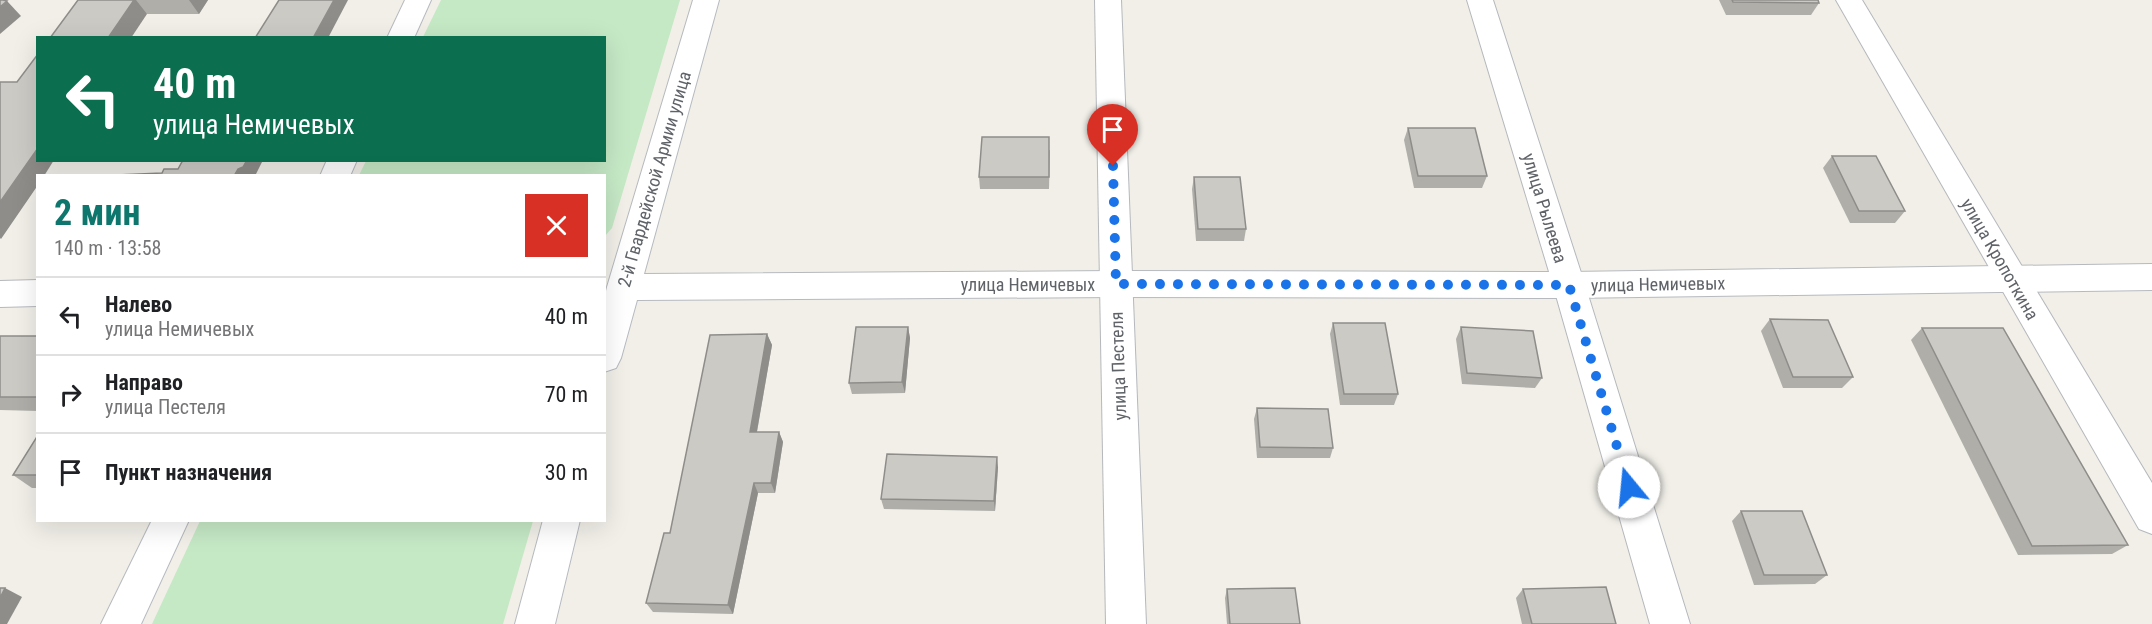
<!DOCTYPE html>
<html lang="ru">
<meta charset="utf-8">
<style>
:root{--surface:#fff;--page:#f2f2f2;--text:#202124;--muted:#757577;--line:#e0e0e0;--accent:#0f766e}
body{margin:0;font-family:"Roboto Condensed",sans-serif;background:var(--page);color:var(--text);height:100vh;display:flex;flex-direction:column;font-size:22px;white-space:nowrap}
*{box-sizing:border-box;margin:0}
p{font-size:20px;color:var(--muted)}
.icon{flex:none;width:33px;height:33px;fill:none;stroke:currentColor;stroke-width:2;stroke-linecap:round;stroke-linejoin:round}
.map{position:relative;flex:1;overflow:hidden}
.side{position:absolute;left:36px;top:174px;width:570px;height:348px;display:flex;flex-direction:column;background:var(--surface);border-radius:0px;box-shadow:0 6px 24px #0002}
.side>*{flex:none}
.top-card{position:absolute;left:36px;top:36px;width:570px;height:126px;border-radius:0px;box-shadow:0 6px 24px #0002;background:#0b6e4f;color:#fff;overflow:hidden}
.pin{position:absolute;display:grid;place-items:center;width:51px;height:51px;color:#fff;margin:-62px -26px;border-radius:50% 50% 50% 0;rotate:-45deg;box-shadow:0 0 6px #0007}
.pin .icon{rotate:45deg}
.me{position:absolute;width:66px;margin:-33px;rotate:343deg;stroke-linejoin:round;filter:drop-shadow(0 0 4px #0008)}
.turn{display:flex;align-items:center;gap:21px;height:126px;padding:0 18px;font-size:27px}
.turn .icon{width:78px;height:78px;stroke-width:2.5}
.turn b{display:block;font-size:42px;line-height:51px}
.round{display:grid;place-items:center;flex:none;width:63px;height:63px;border-radius:0px;background:var(--page)}
.summary{display:flex;align-items:center;justify-content:space-between;height:102px;padding:0 18px}
h1{font-size:36px;font-weight:700;line-height:45px;color:var(--accent)}
ul{padding:0;list-style:none}
li{display:flex;align-items:center;gap:18px;height:78px;padding:0 18px;border-top:2px solid var(--line)}
li div{flex:1}
li b{display:block;font-size:22px}
li em{font-style:normal}
.map>svg:first-child{display:block}
</style>
<div class="map">
<svg width="2152" height="624" viewBox="0 0 2152 624">
<rect width="100%" height="100%" fill="#f1efe8"/>
<!-- green -->
<g fill="#c5e8c5">
<path d="M441 0H680L612 228 605 236 604 176 359 175 366 161 604 160V38L423 37Z"/>
<path d="M200 521V520L533 521 503 624H152Z"/>
</g>
<g fill="none" stroke-linecap="round" stroke-linejoin="round">
<!-- street casing -->
<g stroke="#b5b8bc" stroke-width="2">
<g id="street">
<path d="M1095 0H1121L1146 624H1106Z"/>
<path d="M1467 0H1493L1585 285 1690 624H1650L1553 285Z"/>
<path d="M1836 0H1862L2152 483V534L2139 529Z"/>
<path d="M38 280V306L0 307V281Z"/>
</g>
</g>
<!-- secondary casing -->
<g stroke="#b6babf" stroke-width="2">
<g id="secondary">
<path d="M405 0H431L414 38H387Z"/>
<path d="M693 0H719L644 274 1116 271 1569 272 2152 264V290L1569 298 1116 297 637 300 621 358 616 368 604 372V299L607 287Z"/>
<path d="M327 160H357L350 176H320Z"/>
<path d="M152 520H189L141 624H101Z"/>
<path d="M543 520H580L555 624H515Z"/>
</g>
</g>
<!-- street -->
<use href="#street" fill="#fff" fill-rule="evenodd"/>
<!-- secondary -->
<use href="#secondary" fill="#fff" fill-rule="evenodd"/>
</g>
<!-- wall -->
<g fill="#afaea9">
<path d="M78 0H208L199 14H147Z"/>
<path d="M1719 0H1818L1819 3 1811 15H1726Z"/>
<path d="M1408 128 1487 176 1482 188H1414L1404 140Z"/>
<path d="M1050 150 1049 189H980L979 177Z"/>
<path d="M1832 156 1905 211 1895 223H1850L1823 168Z"/>
<path d="M1194 177 1246 229 1244 241H1196L1192 189Z"/>
<path d="M1770 319 1853 377 1842 388H1783L1761 331Z"/>
<path d="M1333 323 1398 394 1394 405H1340L1330 334Z"/>
<path d="M908 327 910 338 905 393 852 394 849 383Z"/>
<path d="M1461 327 1542 378 1535 388 1462 384 1456 339Z"/>
<path d="M1922 328 2128 545 2112 554 2018 555 1911 340Z"/>
<path d="M767 334 772 345 757 432H779L783 442 775 493H758L733 614 653 612 646 603Z"/>
<path d="M0 336H38V411L0 410Z"/>
<path d="M1257 408 1333 448 1330 458H1257L1254 419Z"/>
<path d="M38 435V488H32L13 475Z"/>
<path d="M998 467 995 511 884 509 881 499Z"/>
<path d="M1741 511 1827 575 1815 584 1754 585 1732 521Z"/>
<path d="M1227 589 1300 624H1227L1225 598Z"/>
<path d="M1523 589 1616 624H1522L1516 598Z"/>
</g>
<!-- shaded-wall -->
<g fill="#8f8d8a">
<path d="M134 0H136L147 14 131 38H108Z"/>
<path d="M189 0H208L199 14Z"/>
<path d="M334 0H348L328 38H313Z"/>
<path d="M7 1 21 16 0 34V7Z"/>
<path d="M38 148V160H54L44 176H38V185L1 239 0 238V202Z"/>
<path d="M247 160H263L255 176H234L238 169Z"/>
<path d="M908 327 910 338 905 393 902 382Z"/>
<path d="M767 334 772 345 755 442 750 432Z"/>
<path d="M779 432 783 442 775 493 771 483Z"/>
<path d="M997 457 998 467 995 511 994 501Z"/>
<path d="M754 483 758 493 733 614 728 605Z"/>
<path d="M5 588 22 597 7 624H0V598Z"/>
</g>
<!-- building -->
<g fill="#cccac5" stroke="#8f8d8a" stroke-width="1.5">
<path d="M0 0H3L7 1 0 7Z"/>
<path d="M78 0H134L108 38H50Z"/>
<path d="M279 0H334L313 38H255Z"/>
<path d="M1732 0H1818L1819 3 1733 2Z"/>
<path d="M38 54V148L0 202V82H17Z"/>
<path d="M1408 128H1475L1487 176H1418Z"/>
<path d="M982 137H1049V177H979Z"/>
<path d="M1832 156H1876L1905 211H1859Z"/>
<path d="M183 160H247L243 167 238 169 234 176H93L162 173 164 169H178Z"/>
<path d="M1194 177H1240L1246 229H1198Z"/>
<path d="M1770 319 1828 320 1853 377H1793Z"/>
<path d="M1333 323H1385L1398 394H1344Z"/>
<path d="M856 327H908L902 382 849 383Z"/>
<path d="M1461 327 1533 331 1542 378 1467 373Z"/>
<path d="M1922 328H2003L2128 545 2032 546Z"/>
<path d="M767 334 750 432H779L771 483H754L728 605 646 603 664 533H670L710 335Z"/>
<rect x="0" y="336" width="38" height="61"/>
<path d="M1257 408 1328 409 1333 448 1260 447Z"/>
<path d="M38 435V475H13Z"/>
<path d="M887 454 997 457 994 501 881 499Z"/>
<path d="M1741 511H1802L1827 575H1764Z"/>
<path d="M1606 587 1616 624H1532L1523 589Z"/>
<path d="M0 588H5L0 598Z"/>
<path d="M1295 588 1300 624H1230L1227 589Z"/>
</g>
<g fill="none" stroke-linecap="round" stroke-linejoin="round">
<!-- route -->
<path stroke="#1a73e8" stroke-width="10" stroke-dasharray="0 18" d="M1113 166 1116 284 1569 285 1629 487"/>
</g>
<g text-anchor="middle" dominant-baseline="central" stroke-width="4.5" stroke-linejoin="round" paint-order="stroke">
<!-- street labels -->
<g font-size="18" fill="#5f6368" stroke="#fff">
<text transform="translate(654 179) rotate(-74)">2-й Гвардейской Армии улица</text>
<text transform="translate(1545 208) rotate(73)">улица Рылеева</text>
<text transform="translate(2000 259) rotate(60)">улица Кропоткина</text>
<text x="1028" y="284">улица Немичевых</text>
<text transform="translate(1658 284) rotate(-1)">улица Немичевых</text>
<text transform="translate(1118 366) rotate(-92)">улица Пестеля</text>
</g>
</g>
</svg>
<div class="pin" style="left:1113px;top:166px;background:#d93025"><svg class="icon" aria-label="arrive" viewBox="0 0 24 24"><path d="M6 21V4h12l-3 4 3 4H6"/></svg></div>
<svg class="me" style="left:1629px;top:487px" viewBox="-20 -20 40 40"><circle r="19" fill="#fff"/><path d="M0-13L10 11 0 6-10 11z" fill="#1a73e8"/></svg>
<div class="top-card">
<div class="turn"><svg class="icon" aria-label="left" viewBox="0 0 24 24"><path d="M17 20v-9H6M10 6l-5 5 5 5"/></svg><div><b>40 m</b>улица Немичевых</div></div>
</div>
<section class="side">
<div class="summary"><div><h1>2 мин</h1><p>140 m · 13:58</p></div><a class="round" style="background:#d93025;color:#fff"><svg class="icon" aria-label="close" viewBox="0 0 24 24"><path d="M6 6l12 12M18 6L6 18"/></svg></a></div>
<ul>
<li><svg class="icon" aria-label="left" viewBox="0 0 24 24"><path d="M17 20v-9H6M10 6l-5 5 5 5"/></svg><div><b>Налево</b><p>улица Немичевых</p></div><em>40 m</em></li>
<li><svg class="icon" aria-label="right" viewBox="0 0 24 24"><path d="M7 20v-9h11M14 6l5 5-5 5"/></svg><div><b>Направо</b><p>улица Пестеля</p></div><em>70 m</em></li>
<li><svg class="icon" aria-label="arrive" viewBox="0 0 24 24"><path d="M6 21V4h12l-3 4 3 4H6"/></svg><div><b>Пункт назначения</b></div><em>30 m</em></li>
</ul>
</section>
</div>
